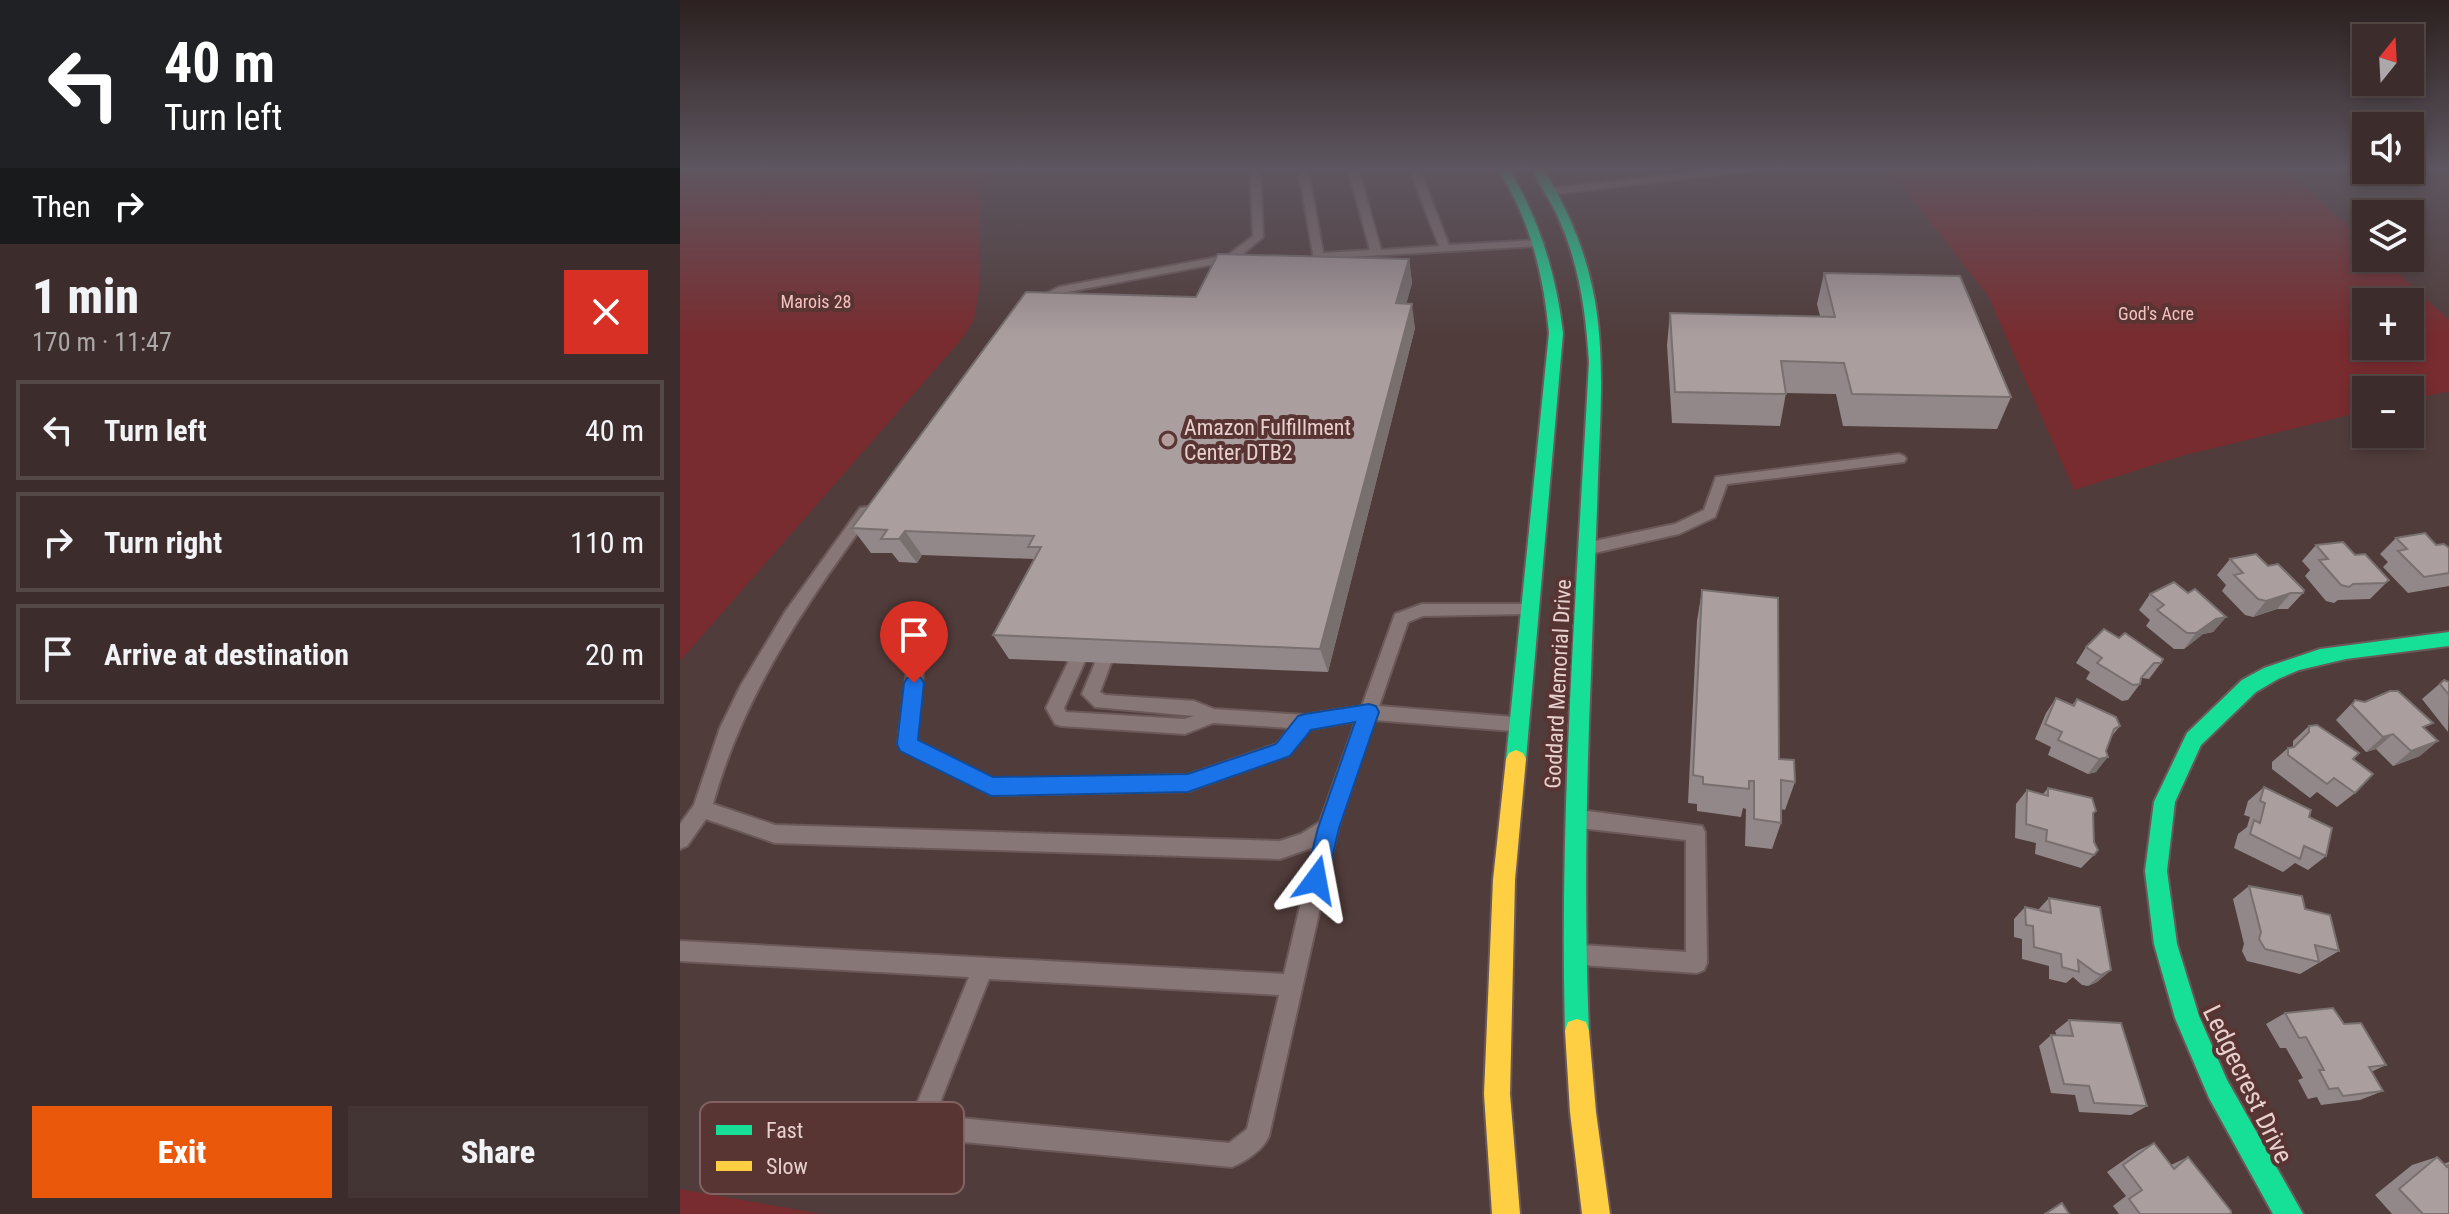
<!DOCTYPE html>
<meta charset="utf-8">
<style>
:root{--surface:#3c2d2c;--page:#433534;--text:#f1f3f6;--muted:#aca8a9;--line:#554948;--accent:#ea580c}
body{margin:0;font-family:"Roboto Condensed",sans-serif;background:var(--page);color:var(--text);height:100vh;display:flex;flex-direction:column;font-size:30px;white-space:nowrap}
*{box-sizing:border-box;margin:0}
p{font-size:26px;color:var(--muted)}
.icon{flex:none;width:44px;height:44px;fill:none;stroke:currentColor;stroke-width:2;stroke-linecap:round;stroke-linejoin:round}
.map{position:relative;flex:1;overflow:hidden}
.panel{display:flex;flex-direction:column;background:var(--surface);width:680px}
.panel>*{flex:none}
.guide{background:#202124;color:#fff;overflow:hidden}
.needle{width:52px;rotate:18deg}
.buttons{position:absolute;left:1672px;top:24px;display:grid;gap:16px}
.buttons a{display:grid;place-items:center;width:72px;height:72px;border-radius:0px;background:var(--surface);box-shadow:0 4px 12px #0003,0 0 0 2px var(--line);font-size:40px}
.pin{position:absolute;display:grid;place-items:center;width:68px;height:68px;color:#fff;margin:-82px -34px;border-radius:50% 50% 50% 0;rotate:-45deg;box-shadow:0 0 8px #0007}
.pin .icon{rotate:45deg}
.me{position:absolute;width:88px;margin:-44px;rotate:13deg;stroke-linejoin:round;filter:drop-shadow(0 0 6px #0008)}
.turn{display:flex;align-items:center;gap:28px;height:168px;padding:0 32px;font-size:36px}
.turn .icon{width:104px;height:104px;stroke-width:2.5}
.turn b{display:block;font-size:56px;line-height:68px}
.then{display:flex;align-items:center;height:76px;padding:0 32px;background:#0003;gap:16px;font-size:30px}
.round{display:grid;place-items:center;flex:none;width:84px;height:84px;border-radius:0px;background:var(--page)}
.headline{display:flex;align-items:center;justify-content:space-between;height:136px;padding:0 32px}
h1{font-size:48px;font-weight:800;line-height:60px}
.button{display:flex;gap:16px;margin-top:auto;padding:16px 32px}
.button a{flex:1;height:92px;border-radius:0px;background:var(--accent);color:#fff;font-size:32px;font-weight:800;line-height:92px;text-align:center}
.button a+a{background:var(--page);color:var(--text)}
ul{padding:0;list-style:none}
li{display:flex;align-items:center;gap:24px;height:100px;margin:0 16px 12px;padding:0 16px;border:4px solid var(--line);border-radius:0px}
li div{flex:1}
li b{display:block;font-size:30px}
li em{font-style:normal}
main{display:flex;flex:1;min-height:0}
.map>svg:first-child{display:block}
</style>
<main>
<section class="panel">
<div class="guide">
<div class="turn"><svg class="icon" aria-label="left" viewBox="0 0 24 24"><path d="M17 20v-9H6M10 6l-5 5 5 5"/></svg><div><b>40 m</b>Turn left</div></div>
<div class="then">Then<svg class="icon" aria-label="right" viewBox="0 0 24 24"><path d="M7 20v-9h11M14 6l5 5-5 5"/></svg></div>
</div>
<div class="headline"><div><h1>1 min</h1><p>170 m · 11:47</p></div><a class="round" style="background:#d93025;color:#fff"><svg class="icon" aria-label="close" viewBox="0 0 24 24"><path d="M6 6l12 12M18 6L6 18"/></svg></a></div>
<ul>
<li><svg class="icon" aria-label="left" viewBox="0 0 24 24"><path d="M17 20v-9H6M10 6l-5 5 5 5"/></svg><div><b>Turn left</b></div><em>40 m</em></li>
<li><svg class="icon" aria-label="right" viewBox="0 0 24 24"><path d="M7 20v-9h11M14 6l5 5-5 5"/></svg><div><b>Turn right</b></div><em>110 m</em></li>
<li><svg class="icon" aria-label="arrive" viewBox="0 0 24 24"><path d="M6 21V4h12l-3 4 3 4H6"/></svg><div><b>Arrive at destination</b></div><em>20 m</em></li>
</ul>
<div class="button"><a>Exit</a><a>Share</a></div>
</section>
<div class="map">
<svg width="1769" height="1214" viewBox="0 0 1769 1214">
<rect width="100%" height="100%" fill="#503c3b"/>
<!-- green -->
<g fill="#782c2f" fill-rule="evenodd">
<path d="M8 168H300L299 289 294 320 280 341 0 661V174Z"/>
<path d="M1208 168H1605L1686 243V258H1702L1769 320V391L1730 400V390H1686V411L1505 455 1394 490 1308 296ZM1686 302H1730V346H1686Z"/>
<path d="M0 1189 142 1214H0Z"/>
</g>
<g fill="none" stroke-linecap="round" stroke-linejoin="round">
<!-- lane casing -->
<g stroke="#6b5959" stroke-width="4">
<g id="lane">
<path d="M570 168H580L583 237 556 260 382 293 354 307 348 303 379 287 548 255 573 236Z"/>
<path d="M618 168H628L643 253 690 250 668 168H678L701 250 759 246 729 168H739L769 245 859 240 864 243 859 246 634 259Z"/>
<path d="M1048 168H1074L1069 171 874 194 869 191 874 188Z"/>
<path d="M1219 454 1224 456 1226 459 1224 462 1047 484 1035 517 999 534 910 554 902 548 910 542 995 524 1024 510 1036 477Z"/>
<path d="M185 507 190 508 192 512 190 516C124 606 63 696 33 804L95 825 600 841 621 834 640 822 676 721 630 729 609 755 508 791 311 795 221 749 218 744 229 653 231 648H243L245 653 236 740 313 779 508 775 597 744 610 728 533 723 505 734 381 726 375 724 366 708 391 656H403L405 661 384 708 386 712 504 719 514 716 415 707 402 694 417 658H429L431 663 420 692 425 695 514 701 534 709 625 715 682 706 715 614 742 604H854L856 608 854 612 848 614 743 616 728 622 699 706 833 717 839 719 842 724 839 729 833 731 694 720 658 828 589 1136C583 1150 566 1161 552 1167L262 1140 254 1136 238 1101 289 977 0 961V941L604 974 634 847 600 859 95 843 26 819 7 846 0 849V824L14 805 40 728 61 685 105 612 180 508ZM309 979 599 995 567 1129 549 1143 269 1117 261 1100Z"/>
<path d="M900 810 1022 826 1025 832 1027 963 1024 970 1017 973 902 965 895 962 892 955 895 948 902 945 1006 952V840L900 828 893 825 891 819 893 813Z"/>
</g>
</g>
<!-- fast casing -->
<g stroke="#6b5959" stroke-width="4">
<g id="fast">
<path d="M818 168H829C859 220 876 273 883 333L846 759 843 765 836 768 829 765 826 759 869 333C865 289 856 246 838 206 832 193 824 180 818 168Z"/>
<path d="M852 168H863C930 280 923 353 918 478 916 543 913 608 911 673 906 793 904 911 909 1031L906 1040 897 1043 888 1040 885 1031C879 808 897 585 909 362 906 312 899 263 878 217 870 200 859 184 852 168Z"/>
<path d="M1769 632V646L1666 659 1619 670 1598 679 1576 692 1521 745 1495 802 1487 871 1497 944 1519 1016 1547 1080 1623 1214H1593L1529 1098 1495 1018 1474 944 1465 871 1474 802 1507 733 1562 680 1584 668 1640 649Z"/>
</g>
</g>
<!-- slow casing -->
<g stroke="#6b5959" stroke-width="4">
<g id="slow">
<path d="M836 750 843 753 846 759 835 880 830 1094 840 1214H812L804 1094 813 880 826 759 829 753Z"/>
<path d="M897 1019 906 1022 909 1031 916 1112 930 1214H902L890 1112 885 1031 888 1022Z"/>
</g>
</g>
<!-- lane -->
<use href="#lane" fill="#877776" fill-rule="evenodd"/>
<!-- fast -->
<use href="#fast" fill="#16e098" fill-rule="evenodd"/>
<!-- slow -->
<use href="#slow" fill="#ffcf43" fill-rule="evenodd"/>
</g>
<!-- wall -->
<g fill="#938889">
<path d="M729 259 732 283 726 304 735 328 648 672 329 659 313 635 354 559 242 555 237 563 219 562 212 553H191L172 528 516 297Z"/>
<path d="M1144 273 1331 397 1317 429 1163 426 1156 394 1106 393 1100 426 992 423 987 345 990 313 1140 316 1137 304Z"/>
<path d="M1716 538 1756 545 1769 548V586L1728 593 1703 567 1708 562 1700 554Z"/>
<path d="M1636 545 1675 555 1709 580 1690 599 1658 600 1654 603 1646 601 1625 576 1630 570 1622 561Z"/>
<path d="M1550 559 1588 566 1623 593 1608 609H1597L1573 617 1565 615 1542 591 1546 585 1537 575Z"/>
<path d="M1022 590 1099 759 1115 782 1105 810 1101 809V823L1092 849 1065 846 1066 809 1063 808 1061 817 1017 811V804L1008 803 1017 621Z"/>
<path d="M1508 593 1546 617 1533 632 1523 634 1504 649H1494L1466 626 1470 620 1459 610 1470 594Z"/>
<path d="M1406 647 1481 663 1469 679 1462 678 1460 684 1448 700 1442 701 1406 679 1410 672 1396 663Z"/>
<path d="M1764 680 1769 682 1768 732 1742 699Z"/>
<path d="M1376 698 1392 705 1397 699 1440 726 1431 737 1416 772 1408 774 1368 755 1371 747 1355 739 1366 713Z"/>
<path d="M1675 700 1685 702 1745 729 1740 756 1713 766 1696 749 1686 752 1656 720Z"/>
<path d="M1629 726 1673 759 1675 793 1657 807 1637 792 1630 798 1592 769V762L1608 748 1613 747V741Z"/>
<path d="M1584 787 1629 817 1646 856 1628 870 1615 863 1603 872 1554 848 1558 834 1567 827 1570 817 1564 815 1568 801Z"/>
<path d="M1368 788 1413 815 1414 855 1401 868 1355 854 1356 843 1335 838 1336 804 1347 790 1363 794Z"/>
<path d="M1569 886 1625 909 1659 951 1620 974 1567 961 1562 951 1564 944 1553 899Z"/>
<path d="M1369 898 1431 970 1417 982 1408 986 1402 985 1393 977 1386 983 1369 979V966L1342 959V939L1334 937V919L1345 907 1358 910Z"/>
<path d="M1605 1013 1664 1024 1706 1065 1691 1072 1703 1091 1680 1100 1641 1105 1637 1097 1628 1099 1618 1080 1623 1078 1606 1048H1600L1586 1024Z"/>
<path d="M1389 1020 1467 1106 1451 1115 1399 1112 1395 1095 1371 1093 1359 1046 1371 1035 1377 1036 1375 1031Z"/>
<path d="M1474 1143 1491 1165 1508 1157 1551 1214H1439L1433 1206 1446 1196 1427 1172 1457 1151Z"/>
<path d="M1757 1157 1763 1164 1769 1162V1214H1712L1695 1195 1732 1165Z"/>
</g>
<!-- shaded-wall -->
<g fill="#786f6f">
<path d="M729 259 732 283 720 327 716 303Z"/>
<path d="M732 304 735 328 648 672 640 649Z"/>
<path d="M225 531 242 555 237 563 219 539Z"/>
<path d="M1611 593 1597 609 1573 617 1586 601Z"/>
<path d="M1546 617 1533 632 1523 634 1504 649 1516 633 1536 619Z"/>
<path d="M1713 734 1696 749 1686 752 1703 737Z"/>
<path d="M1758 741 1740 756 1713 766 1731 751Z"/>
<path d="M1428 757 1416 772 1408 774 1419 759Z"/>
<path d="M1431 970 1417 982 1408 986 1421 975Z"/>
</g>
<!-- building -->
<g fill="#ab9e9f" stroke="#786f6f" stroke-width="2">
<path d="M538 254 729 259 716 303 732 304 640 649 313 635 361 547H348L354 536 225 531 219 539H201L207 530 172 528 346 292 516 297Z"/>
<path d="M1144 273 1280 276 1331 397 1172 394 1164 363 1101 361 1106 394 995 392 990 313 1155 317Z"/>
<path d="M1745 533 1756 545 1764 544 1769 548V573L1744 577 1718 551 1727 549 1716 538Z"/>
<path d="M1663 542 1675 555 1685 554 1709 580 1705 583 1673 584 1669 587 1661 585 1639 560 1648 559 1636 545Z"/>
<path d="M1576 554 1588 566 1598 564 1624 590 1623 593H1611L1586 601 1578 599 1554 575 1563 573 1550 559Z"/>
<path d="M1494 582 1508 593 1515 589 1546 617 1536 619 1516 633H1507L1477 610 1484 605 1470 594Z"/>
<path d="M1022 590 1098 598 1099 759 1114 760 1115 782 1101 780V823L1074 819V781H1069V789L1023 784V777L1013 775Z"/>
<path d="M1424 629 1439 638 1445 633 1483 659 1481 663H1474L1461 678 1460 684 1453 685 1417 663 1422 658 1406 647Z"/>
<path d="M1764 680 1769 682V695L1760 684Z"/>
<path d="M1710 691H1718L1753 723 1743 727 1758 741 1731 751 1713 734 1703 737 1672 705 1675 700 1685 702Z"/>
<path d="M1376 698 1394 706 1397 699 1436 717 1440 726 1434 729 1426 751 1428 757 1419 759 1378 740 1382 732 1365 724Z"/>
<path d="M1637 725 1679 753 1673 759 1693 774 1675 793 1654 778 1647 784 1608 755V748L1614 747 1629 732V726Z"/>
<path d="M1584 787 1631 810 1629 817 1652 828 1646 856 1624 846 1620 859 1570 834 1574 820 1580 823 1585 803 1580 801Z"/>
<path d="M1368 788 1412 798 1416 811 1413 813 1414 842 1418 850 1414 855 1366 841 1367 830 1346 824 1347 790 1368 796Z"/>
<path d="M1569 886 1622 896 1625 909 1650 915 1659 951 1635 945 1639 962 1585 949 1579 939 1581 932Z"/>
<path d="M1369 898 1420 907 1431 970 1421 975 1416 973 1398 960 1399 972 1382 967 1381 954 1354 947 1353 926 1346 925 1345 907 1371 913Z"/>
<path d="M1653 1008 1664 1024 1681 1023 1706 1065 1689 1067 1703 1091 1663 1096 1658 1088 1649 1089 1639 1070H1644L1626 1037 1619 1038 1605 1013Z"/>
<path d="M1389 1020 1441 1023 1467 1106 1414 1103 1409 1086 1384 1084 1371 1035 1393 1036Z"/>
<path d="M1474 1143 1494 1169 1508 1157 1551 1211V1214H1460L1449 1199 1462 1190 1443 1165Z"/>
<path d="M1757 1157 1767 1167 1769 1165V1214H1743L1719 1189Z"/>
<path d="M1382 1203 1389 1214H1365Z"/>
</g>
<!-- sky -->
<linearGradient id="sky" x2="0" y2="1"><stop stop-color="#2c2120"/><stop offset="0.5" stop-color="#5e5660"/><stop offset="1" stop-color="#5e5660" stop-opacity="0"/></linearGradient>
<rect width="1769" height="337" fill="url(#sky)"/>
<!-- route -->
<path fill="#1a73e8" stroke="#114b97" stroke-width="2" d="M234 675 241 678 244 683 238 740 313 777 508 774 596 744 618 716 625 714 689 704 696 706 699 712 659 828 647 880 644 888 636 891 628 888 625 880 638 828 675 722 631 730 610 756 508 792 311 796 220 751 217 744 224 683 227 678Z"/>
<!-- markers -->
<circle fill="#b39c9b" stroke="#583433" stroke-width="3" cx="488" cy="440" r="8"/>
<g text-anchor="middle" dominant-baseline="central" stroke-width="8" stroke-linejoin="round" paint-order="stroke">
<!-- far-park labels -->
<g font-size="18" fill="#f5c2bf" stroke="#583433">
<text x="136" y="301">Marois 28</text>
<text x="1476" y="313">God's Acre</text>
</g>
<!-- poi labels -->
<g font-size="22" fill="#e8d0cf" stroke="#583433" text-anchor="start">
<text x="504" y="427">Amazon Fulfillment<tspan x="504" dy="25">Center DTB2</tspan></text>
</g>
<!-- street labels -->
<g font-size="22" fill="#e8d0cf" stroke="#583433">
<text transform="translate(878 684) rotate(-87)">Goddard Memorial Drive</text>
</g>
<!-- near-street labels -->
<g font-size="26" fill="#e8d0cf" stroke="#583433">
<text transform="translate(1568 1084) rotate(64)">Ledgecrest Drive</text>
</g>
</g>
<!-- legend -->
<rect x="20" y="1102" width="264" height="92" rx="12" fill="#583433" stroke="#836362" stroke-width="2"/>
<rect x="36" y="1125" width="36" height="10" fill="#16e098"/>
<rect x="36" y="1161" width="36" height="10" fill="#ffcf43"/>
<g font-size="22" fill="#e8d0cf">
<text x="86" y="1138">Fast</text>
<text x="86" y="1174">Slow</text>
</g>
</svg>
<div class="buttons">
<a><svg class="needle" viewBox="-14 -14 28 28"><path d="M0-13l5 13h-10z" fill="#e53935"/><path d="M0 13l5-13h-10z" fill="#aca8a9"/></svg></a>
<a><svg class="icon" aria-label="sound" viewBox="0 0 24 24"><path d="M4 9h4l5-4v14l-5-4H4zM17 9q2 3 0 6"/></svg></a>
<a><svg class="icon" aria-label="layers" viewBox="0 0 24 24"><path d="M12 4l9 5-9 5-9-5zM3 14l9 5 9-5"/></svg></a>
<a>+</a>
<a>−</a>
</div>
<div class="pin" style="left:234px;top:683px;background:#d93025"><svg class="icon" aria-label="arrive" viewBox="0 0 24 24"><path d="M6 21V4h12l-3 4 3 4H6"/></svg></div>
<svg class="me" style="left:636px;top:880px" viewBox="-20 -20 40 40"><path d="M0-17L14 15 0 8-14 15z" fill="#1a73e8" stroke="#fff" stroke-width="4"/></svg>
</div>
</main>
